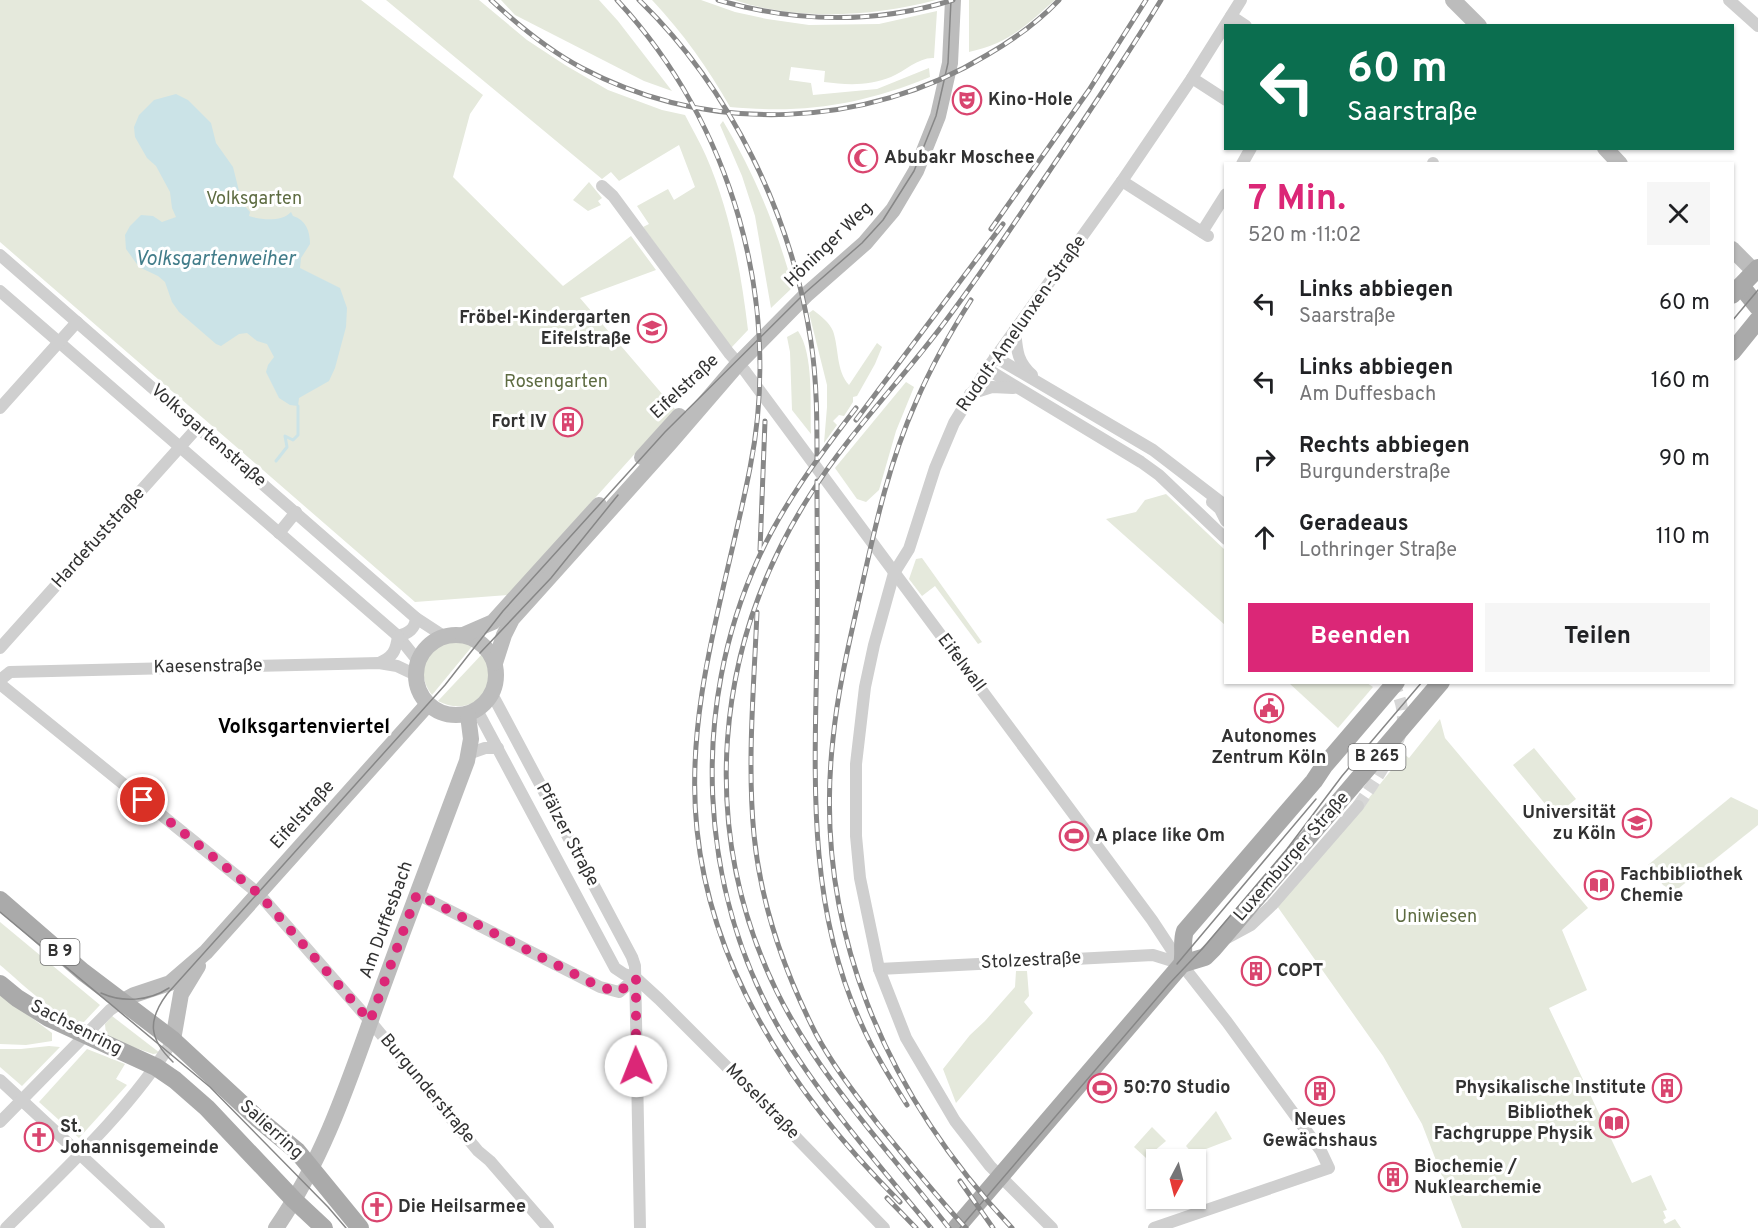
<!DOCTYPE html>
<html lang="de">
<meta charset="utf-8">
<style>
:root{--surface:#fff;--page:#f6f6f6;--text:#202124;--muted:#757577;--accent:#db2777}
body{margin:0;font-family:Overpass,sans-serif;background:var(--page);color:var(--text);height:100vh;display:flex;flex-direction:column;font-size:22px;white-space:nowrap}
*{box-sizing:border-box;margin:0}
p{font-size:20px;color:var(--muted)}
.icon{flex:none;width:33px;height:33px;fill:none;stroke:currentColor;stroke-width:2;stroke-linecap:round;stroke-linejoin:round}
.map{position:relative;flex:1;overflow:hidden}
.panel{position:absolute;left:1224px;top:162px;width:510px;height:522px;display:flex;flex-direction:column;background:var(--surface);border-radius:0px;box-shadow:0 2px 4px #0004}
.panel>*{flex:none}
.top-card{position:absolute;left:1224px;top:24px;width:510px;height:126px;border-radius:0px;box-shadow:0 2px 4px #0004;background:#0b6e4f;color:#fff;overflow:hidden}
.needle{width:39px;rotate:187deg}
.buttons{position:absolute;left:1146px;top:1149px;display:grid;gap:12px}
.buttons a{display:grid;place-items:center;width:60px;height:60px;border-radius:0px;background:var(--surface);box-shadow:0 2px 4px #0004;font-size:30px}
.pin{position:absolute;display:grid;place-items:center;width:51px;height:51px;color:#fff;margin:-26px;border:3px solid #fff;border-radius:50%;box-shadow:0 2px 6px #0007}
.me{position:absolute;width:66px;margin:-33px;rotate:359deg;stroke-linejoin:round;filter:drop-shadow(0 0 4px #0008)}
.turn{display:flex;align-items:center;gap:21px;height:126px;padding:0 24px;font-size:27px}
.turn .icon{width:78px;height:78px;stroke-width:2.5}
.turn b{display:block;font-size:42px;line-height:51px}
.round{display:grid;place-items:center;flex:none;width:63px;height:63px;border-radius:0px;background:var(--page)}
.head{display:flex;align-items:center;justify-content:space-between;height:102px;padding:0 24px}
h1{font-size:36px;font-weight:700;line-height:45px;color:var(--accent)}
.cta{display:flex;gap:12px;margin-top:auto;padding:12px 24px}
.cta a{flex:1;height:69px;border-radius:0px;background:var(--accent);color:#fff;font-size:24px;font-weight:700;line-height:69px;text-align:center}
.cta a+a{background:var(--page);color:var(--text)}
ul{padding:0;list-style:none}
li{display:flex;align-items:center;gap:18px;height:78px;padding:0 24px}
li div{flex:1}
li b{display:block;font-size:22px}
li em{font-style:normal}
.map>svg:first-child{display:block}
</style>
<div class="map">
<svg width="1758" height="1228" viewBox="0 0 1758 1228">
<rect width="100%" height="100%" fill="#fff"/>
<!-- green -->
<g fill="#e5e9dc">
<path d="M0 0H361L483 95 470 114 453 177 563 286 631 236 656 270 580 298 675 409 508 595 415 602 0 242Z"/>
<path d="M386 0H479L527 40 565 65 608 90 662 110 685 115C692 129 700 142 706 156 730 211 741 271 748 330L731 348 643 227 649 224 637 206 668 189 674 200 695 187 679 145 619 181 611 172 602 179Z"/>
<path d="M501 0H599L618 21 672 91 644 81 515 15Z"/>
<path d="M652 0H701L735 12 767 19 809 25 879 24 937 11 934 58C919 57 905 71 891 77 869 86 847 85 824 82L825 71 791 67 789 80 811 83 813 95 877 89 929 68 930 77C861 105 804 114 730 107 708 68 683 33 652 0Z"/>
<path d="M734 0H936C871 17 798 21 734 0Z"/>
<path d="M969 0H1055C1025 26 1010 43 969 52Z"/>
<path d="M723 121C755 175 776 226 793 287L771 308 755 216 742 176 720 125Z"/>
<path d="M589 182 602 198 598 201 601 205 588 211 573 200Z"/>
<path d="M813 310C821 316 829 322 833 331 839 348 836 371 849 385L877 343 882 347 875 364 857 396 853 397V402L844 416 839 415 833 421 837 425 824 443 827 407V385L809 313Z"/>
<path d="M798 331C814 354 810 405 811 434L792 410 790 352 787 337Z"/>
<path d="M906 382 914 387 896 431 879 490 866 502 857 499 835 468Z"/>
<path d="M1166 494 1225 550V625L1106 519 1136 512 1145 500Z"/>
<path d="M922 558 982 642 978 644 935 586 922 596 909 579 916 559Z"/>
<path d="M457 639 474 644 432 695C413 671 428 644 457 639Z"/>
<path d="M484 652C507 684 473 720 438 701Z"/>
<path d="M1289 683H1367L1373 687 1338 728Z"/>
<path d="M1440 719 1445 738 1588 908 1562 930 1587 990 1549 1008 1632 1183 1651 1175 1667 1210 1663 1211 1666 1218 1663 1220 1665 1224 1675 1219 1681 1228H1462L1422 1124 1383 1056 1277 906 1361 808 1404 754 1409 758Z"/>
<path d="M1534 748 1576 799 1555 816 1513 765Z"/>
<path d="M1731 797 1758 810V825L1674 892 1663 885 1648 865Z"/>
<path d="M0 922 100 1005 84 1022C56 1019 21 982 0 965Z"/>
<path d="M1016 971H1027L1029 996 1024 1002 1033 1013 956 1103 943 1069 970 1035 985 1021 1015 987Z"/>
<path d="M0 994 52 1033V1041L26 1045 0 1044Z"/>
<path d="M112 1016 160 1053 153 1054 113 1040 106 1035 105 1024Z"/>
<path d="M49 1046 60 1047 22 1086 0 1067V1049H21Z"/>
<path d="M87 1049 125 1064 116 1079 127 1085 79 1138 39 1102Z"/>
<path d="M1216 1111 1232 1139 1193 1154 1186 1146Z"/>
<path d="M1152 1127 1166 1141 1146 1158 1134 1147Z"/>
</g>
<!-- water -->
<path fill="#cbe3e7" d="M176 94 188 100 211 123 216 143 233 167 242 203 250 212 249 216C261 220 282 222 291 212L293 216C306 220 310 231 310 244L301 258 300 268 340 288 347 308 346 327 335 368 329 381 299 398 298 406 290 405 279 398 266 372 268 365 274 357 267 344 257 341 247 333 239 334 221 346 216 344 179 312 172 302 165 282 158 276 139 267 126 249 125 235 130 226 141 215 153 216 162 222 176 217 172 208 170 192 156 166 147 158 135 137 134 127 139 115 154 100Z"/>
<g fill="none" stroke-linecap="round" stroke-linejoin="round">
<!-- stream -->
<path stroke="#cbe3e7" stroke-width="3" d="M276 461 287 447 285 436 293 440 298 435V406"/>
<!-- street-tunnel -->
<path stroke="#d6d6d6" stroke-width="12" stroke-dasharray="12 6" stroke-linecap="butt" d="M1358 806C1367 793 1376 780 1384 766 1404 734 1410 718 1393 682"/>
<!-- street -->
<g stroke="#cfcfcf" stroke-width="12">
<path d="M1729 0 1758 26"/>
<path d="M1231 16 1246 26"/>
<path d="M1192 78 1226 100"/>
<path d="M1433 163V164"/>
<path d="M1242 164 1251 148"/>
<path d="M1122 181 1208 236"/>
<path d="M602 186 613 196 729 353 745 371 1152 920 1179 961 1227 1022 1321 1151 1329 1168 1154 1228"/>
<path d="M1202 232 1226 194"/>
<path d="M0 255 416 618 445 637"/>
<path d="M0 291 398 636 418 661"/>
<path d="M1015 329C1017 349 1016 360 1032 375"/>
<path d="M995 357 1153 450 1226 506"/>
<path d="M987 369 1141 462 1159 475 1226 539"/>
<path d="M970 394 992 387 1013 388"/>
<path d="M0 408 77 322"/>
<path d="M1212 502 1220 509 1226 521"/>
<path d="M279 533 296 512"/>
<path d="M398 636C409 633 415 629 416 618"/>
<path d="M0 648 197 428"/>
<path d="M379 663C393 657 396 651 398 636"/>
<path d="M0 680 10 672 379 663 397 666 416 675"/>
<path d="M0 684 259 894 370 1021 478 1151 490 1161 548 1228"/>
<path d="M492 694 632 957 635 966 640 1228"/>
<path d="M477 710 615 968 624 974 636 978 659 999 754 1094 884 1228"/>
<path d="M468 754 485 748H498"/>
<path d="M417 894 600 987 619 992 636 978"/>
<path d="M1227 938 1251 925 1272 905 1358 806"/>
<path d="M879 969 1153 955 1182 964"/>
<path d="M0 1080 159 1228"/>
<path d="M0 1122 110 1010 123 1001"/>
<path d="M6 1228C65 1169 129 1111 173 1040"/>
<path d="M1052 1228 990 1166 955 1121 906 1038 879 969 860 878 856 836V764L865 687 874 645 894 573 909 549 935 468 954 423 987 369 1122 181 1192 78 1241 0"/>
</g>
<!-- secondary -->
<g stroke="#bcbcbc" stroke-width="16">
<path d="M1453 0 1479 26"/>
<path d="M1605 148 1620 164"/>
<path d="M1732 249 1755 272"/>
<path d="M642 457 679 416"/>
<circle cx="456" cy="675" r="40"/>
<path d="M463 635 493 622 599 505"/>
<path d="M495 663 504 635 512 619 670 443 738 364 807 294 865 243 893 210 916 171 938 116 950 63 953 0"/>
<path d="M123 1001 134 995 170 983 206 952 428 704"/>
<path d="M173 1040 181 994 198 966"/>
<path d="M276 1228C324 1159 350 1078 378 1000 407 920 437 840 467 761L471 739 468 715"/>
</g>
<!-- primary -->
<g stroke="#aaa" stroke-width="18">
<path d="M1741 286 1758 307"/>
<path d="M1732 295 1758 268"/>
<path d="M1732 352 1758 320"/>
<path d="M0 900 83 972 173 1040 257 1118 297 1151 360 1228"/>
<path d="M1182 964 1205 957 1213 949 1441 682"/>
<path d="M0 984 17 998 49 1018 156 1067 175 1080 207 1108 294 1200 324 1228"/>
<path d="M956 1228 1182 964C1185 953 1181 942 1185 931L1314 781 1324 766 1396 682"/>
</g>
<!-- tram -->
<g stroke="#878787" stroke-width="1.5">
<path d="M1732 321 1758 290"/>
<path d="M480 653 551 578 618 495"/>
<path d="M0 912 210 1087 328 1207 346 1228"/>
<path d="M1177 964 1316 799"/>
<path d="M101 993C123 1003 149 1001 169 988"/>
<path d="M173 1062C149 1039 147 1021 167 994L445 685 503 611 665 432 806 292 862 243 883 220 914 171 936 116 948 63 951 0"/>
<path d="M960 1228 1169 984 1203 948 1287 849 1342 776 1422 682"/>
</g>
<!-- rail casing -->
<g stroke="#878787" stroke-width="5">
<g id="rail">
<path d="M491 0C519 26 548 50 582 68 709 135 865 129 987 55 1013 40 1038 22 1059 0"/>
<path d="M617 0C732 124 783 302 750 468 727 587 684 707 697 830 712 976 798 1100 900 1202"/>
<path d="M639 0C731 89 792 216 811 342 817 381 817 421 817 460"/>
<path d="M718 0C797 23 875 24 953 0"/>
<path d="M991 229 1089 90 1146 0"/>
<path d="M971 300C950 333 931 367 916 402 889 462 875 527 861 590 850 639 838 688 833 739 812 926 885 1093 1012 1228"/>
<path d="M856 408C819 456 783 504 758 559 690 708 698 888 780 1030 822 1100 879 1165 931 1228"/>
<path d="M856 420 1003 224"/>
<path d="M817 481C817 536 818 590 817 645 815 772 806 902 860 1021 873 1051 890 1078 907 1105"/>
<path d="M760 550 765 421"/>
<path d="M757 612C754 686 747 762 754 835 761 906 784 971 816 1034 833 1066 856 1095 878 1124 907 1159 935 1195 966 1228"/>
<path d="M960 1181 993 1228"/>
<path d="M887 1198 916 1228"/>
<path d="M949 1228C890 1152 820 1079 777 992 698 830 713 646 810 495 850 431 906 376 950 315 983 271 1013 225 1044 179 1084 120 1124 61 1161 0"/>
</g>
</g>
<!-- rail -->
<use href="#rail" stroke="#fff" stroke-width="3" stroke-dasharray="9" stroke-linecap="butt"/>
</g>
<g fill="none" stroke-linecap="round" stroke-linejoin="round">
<!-- route -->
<path stroke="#db2777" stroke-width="10" stroke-dasharray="0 18" d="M143 800 259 894 370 1021 417 894 600 987 619 992 636 978V1066"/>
</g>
<!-- icons -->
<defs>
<g id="theatre-ring" transform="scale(1.5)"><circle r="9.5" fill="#fff" stroke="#d9456f" stroke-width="1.5"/><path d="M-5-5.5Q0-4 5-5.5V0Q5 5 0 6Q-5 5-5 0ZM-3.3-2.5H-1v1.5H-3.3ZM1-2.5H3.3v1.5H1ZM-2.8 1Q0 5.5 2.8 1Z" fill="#d9456f"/></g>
<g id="mosque-ring" transform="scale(1.5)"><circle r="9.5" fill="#fff" stroke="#d9456f" stroke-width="1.5"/><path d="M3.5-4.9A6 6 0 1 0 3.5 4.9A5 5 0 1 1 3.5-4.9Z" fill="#d9456f"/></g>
<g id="school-ring" transform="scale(1.5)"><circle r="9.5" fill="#fff" stroke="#d9456f" stroke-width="1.5"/><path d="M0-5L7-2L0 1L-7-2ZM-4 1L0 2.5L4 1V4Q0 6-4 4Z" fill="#d9456f"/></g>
<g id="building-ring" transform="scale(1.5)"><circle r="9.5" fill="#fff" stroke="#d9456f" stroke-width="1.5"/><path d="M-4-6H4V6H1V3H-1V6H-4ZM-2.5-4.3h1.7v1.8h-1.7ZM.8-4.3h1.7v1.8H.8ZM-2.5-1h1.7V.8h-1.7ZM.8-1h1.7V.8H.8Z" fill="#d9456f"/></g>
<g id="civic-ring" transform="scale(1.5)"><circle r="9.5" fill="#fff" stroke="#d9456f" stroke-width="1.5"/><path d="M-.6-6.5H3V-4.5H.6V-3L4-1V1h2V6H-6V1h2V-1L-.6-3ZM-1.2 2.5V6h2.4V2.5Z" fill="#d9456f"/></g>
<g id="university-ring" transform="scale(1.5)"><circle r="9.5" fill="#fff" stroke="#d9456f" stroke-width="1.5"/><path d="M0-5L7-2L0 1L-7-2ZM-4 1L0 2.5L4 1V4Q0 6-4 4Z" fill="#d9456f"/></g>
<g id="stadium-ring" transform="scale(1.5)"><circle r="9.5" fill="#fff" stroke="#d9456f" stroke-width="1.5"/><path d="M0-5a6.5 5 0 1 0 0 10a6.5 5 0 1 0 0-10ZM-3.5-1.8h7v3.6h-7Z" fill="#d9456f"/></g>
<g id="library-ring" transform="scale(1.5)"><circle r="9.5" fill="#fff" stroke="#d9456f" stroke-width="1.5"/><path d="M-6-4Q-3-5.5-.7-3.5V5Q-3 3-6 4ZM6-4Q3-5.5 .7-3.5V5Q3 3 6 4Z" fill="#d9456f"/></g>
<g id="church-ring" transform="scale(1.5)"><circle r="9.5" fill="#fff" stroke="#d9456f" stroke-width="1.5"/><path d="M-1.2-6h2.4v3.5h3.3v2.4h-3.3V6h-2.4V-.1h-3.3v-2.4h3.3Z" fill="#d9456f"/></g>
</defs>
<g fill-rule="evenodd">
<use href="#theatre-ring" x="967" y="100"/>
<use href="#mosque-ring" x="863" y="158"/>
<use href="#school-ring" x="652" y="328"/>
<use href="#building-ring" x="568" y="422"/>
<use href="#civic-ring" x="1269" y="708"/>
<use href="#university-ring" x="1637" y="823"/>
<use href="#stadium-ring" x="1074" y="836"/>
<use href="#library-ring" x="1599" y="885"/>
<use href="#building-ring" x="1256" y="971"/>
<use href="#stadium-ring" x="1102" y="1088"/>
<use href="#building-ring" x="1667" y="1088"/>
<use href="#building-ring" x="1320" y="1091"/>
<use href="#library-ring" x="1614" y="1123"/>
<use href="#church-ring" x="39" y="1137"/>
<use href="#building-ring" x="1393" y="1177"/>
<use href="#church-ring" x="377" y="1207"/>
</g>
<g text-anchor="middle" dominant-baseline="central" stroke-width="6" stroke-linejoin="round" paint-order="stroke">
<!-- shield labels -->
<g fill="#fff" stroke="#707070" stroke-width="1.5">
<rect x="1348.5" y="744" width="57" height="26" rx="4.5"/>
<rect x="40.5" y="939" width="39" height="26" rx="4.5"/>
</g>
<g font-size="16" font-weight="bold" fill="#323232">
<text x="1377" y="757">B 265</text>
<text x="60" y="952">B 9</text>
</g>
<!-- poi labels -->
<g font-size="18" font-weight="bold" fill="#323232" stroke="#fff" text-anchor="start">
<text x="988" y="100">Kino-Hole</text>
<text x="884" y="158">Abubakr Moschee</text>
<text x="631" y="318" text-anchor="end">Fröbel-Kindergarten<tspan x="631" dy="21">Eifelstraße</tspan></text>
<text x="547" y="422" text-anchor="end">Fort IV</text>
<text x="1269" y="737" text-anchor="middle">Autonomes<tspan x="1269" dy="21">Zentrum Köln</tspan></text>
<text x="1616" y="813" text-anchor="end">Universität<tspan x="1616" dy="21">zu Köln</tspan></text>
<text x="1095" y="836">A place like Om</text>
<text x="1620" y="875">Fachbibliothek<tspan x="1620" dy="21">Chemie</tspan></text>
<text x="1277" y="971">COPT</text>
<text x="1123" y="1088">50:70 Studio</text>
<text x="1646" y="1088" text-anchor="end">Physikalische Institute</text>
<text x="1593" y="1113" text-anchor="end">Bibliothek<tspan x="1593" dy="21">Fachgruppe Physik</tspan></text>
<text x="1320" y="1120" text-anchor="middle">Neues<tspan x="1320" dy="21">Gewächshaus</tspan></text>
<text x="60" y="1127">St.<tspan x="60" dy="21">Johannisgemeinde</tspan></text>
<text x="1414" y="1167">Biochemie /<tspan x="1414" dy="21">Nuklearchemie</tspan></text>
<text x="398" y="1207">Die Heilsarmee</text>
</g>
<!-- park labels -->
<g font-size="18" fill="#5e6c42" stroke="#fff">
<text x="254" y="199">Volksgarten</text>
<text x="556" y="382">Rosengarten</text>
<text x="1436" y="917">Uniwiesen</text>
</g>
<!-- street labels -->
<g font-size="18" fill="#323232" stroke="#fff">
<text transform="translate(829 245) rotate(-44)">Höninger Weg</text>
<text transform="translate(1022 324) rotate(-55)">Rudolf-Amelunxen-Straße</text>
<text transform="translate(685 387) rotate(-43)">Eifelstraße</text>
<text transform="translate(208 436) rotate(41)">Volksgartenstraße</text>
<text transform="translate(99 538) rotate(-48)">Hardefuststraße</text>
<text transform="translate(961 663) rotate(53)">Eifelwall</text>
<text transform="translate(208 667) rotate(-1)">Kaesenstraße</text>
<text transform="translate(303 815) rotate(-48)">Eifelstraße</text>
<text transform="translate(567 835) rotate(62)">Pfälzer Straße</text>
<text transform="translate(1292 857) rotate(-49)">Luxemburger Straße</text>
<text transform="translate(387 920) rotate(-70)">Am Duffesbach</text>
<text transform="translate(1031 961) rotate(-3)">Stolzestraße</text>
<text transform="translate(76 1028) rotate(27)">Sachsenring</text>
<text transform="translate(427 1089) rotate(50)">Burgunderstraße</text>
<text transform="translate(762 1102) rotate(46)">Moselstraße</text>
<text transform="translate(271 1130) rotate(42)">Salierring</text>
</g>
<!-- water labels -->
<g font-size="20" font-style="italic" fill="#427d8a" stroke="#fff">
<text x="215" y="260">Volksgartenweiher</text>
</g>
<!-- neighbourhood labels -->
<g font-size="20" font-weight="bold" fill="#000" stroke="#fff">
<text x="304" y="728">Volksgartenviertel</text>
</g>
</g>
</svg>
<div class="buttons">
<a><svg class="needle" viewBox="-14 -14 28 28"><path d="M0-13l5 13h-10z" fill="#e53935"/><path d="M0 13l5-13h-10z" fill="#757577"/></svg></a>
</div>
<div class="pin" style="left:143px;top:800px;background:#d93025"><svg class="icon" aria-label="arrive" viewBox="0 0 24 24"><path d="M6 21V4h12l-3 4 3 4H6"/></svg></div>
<svg class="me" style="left:636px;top:1066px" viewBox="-20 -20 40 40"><circle r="19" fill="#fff"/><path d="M0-13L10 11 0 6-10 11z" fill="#db2777"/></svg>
<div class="top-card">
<div class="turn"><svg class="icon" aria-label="left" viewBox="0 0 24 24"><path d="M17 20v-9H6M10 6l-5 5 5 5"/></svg><div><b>60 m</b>Saarstraße</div></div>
</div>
<section class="panel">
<div class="head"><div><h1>7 Min.</h1><p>520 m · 11:02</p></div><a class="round"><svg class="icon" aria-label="close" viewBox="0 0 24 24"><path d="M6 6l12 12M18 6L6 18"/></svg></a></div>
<ul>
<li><svg class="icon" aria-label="left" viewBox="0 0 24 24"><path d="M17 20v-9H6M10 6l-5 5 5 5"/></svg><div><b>Links abbiegen</b><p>Saarstraße</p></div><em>60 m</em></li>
<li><svg class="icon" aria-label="left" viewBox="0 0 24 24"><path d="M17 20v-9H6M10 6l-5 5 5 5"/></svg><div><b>Links abbiegen</b><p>Am Duffesbach</p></div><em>160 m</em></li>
<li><svg class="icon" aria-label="right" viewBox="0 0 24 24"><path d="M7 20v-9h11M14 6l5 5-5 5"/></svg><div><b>Rechts abbiegen</b><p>Burgunderstraße</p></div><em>90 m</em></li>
<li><svg class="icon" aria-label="ahead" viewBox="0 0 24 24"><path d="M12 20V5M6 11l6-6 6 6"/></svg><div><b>Geradeaus</b><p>Lothringer Straße</p></div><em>110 m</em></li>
</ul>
<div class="cta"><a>Beenden</a><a>Teilen</a></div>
</section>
</div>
